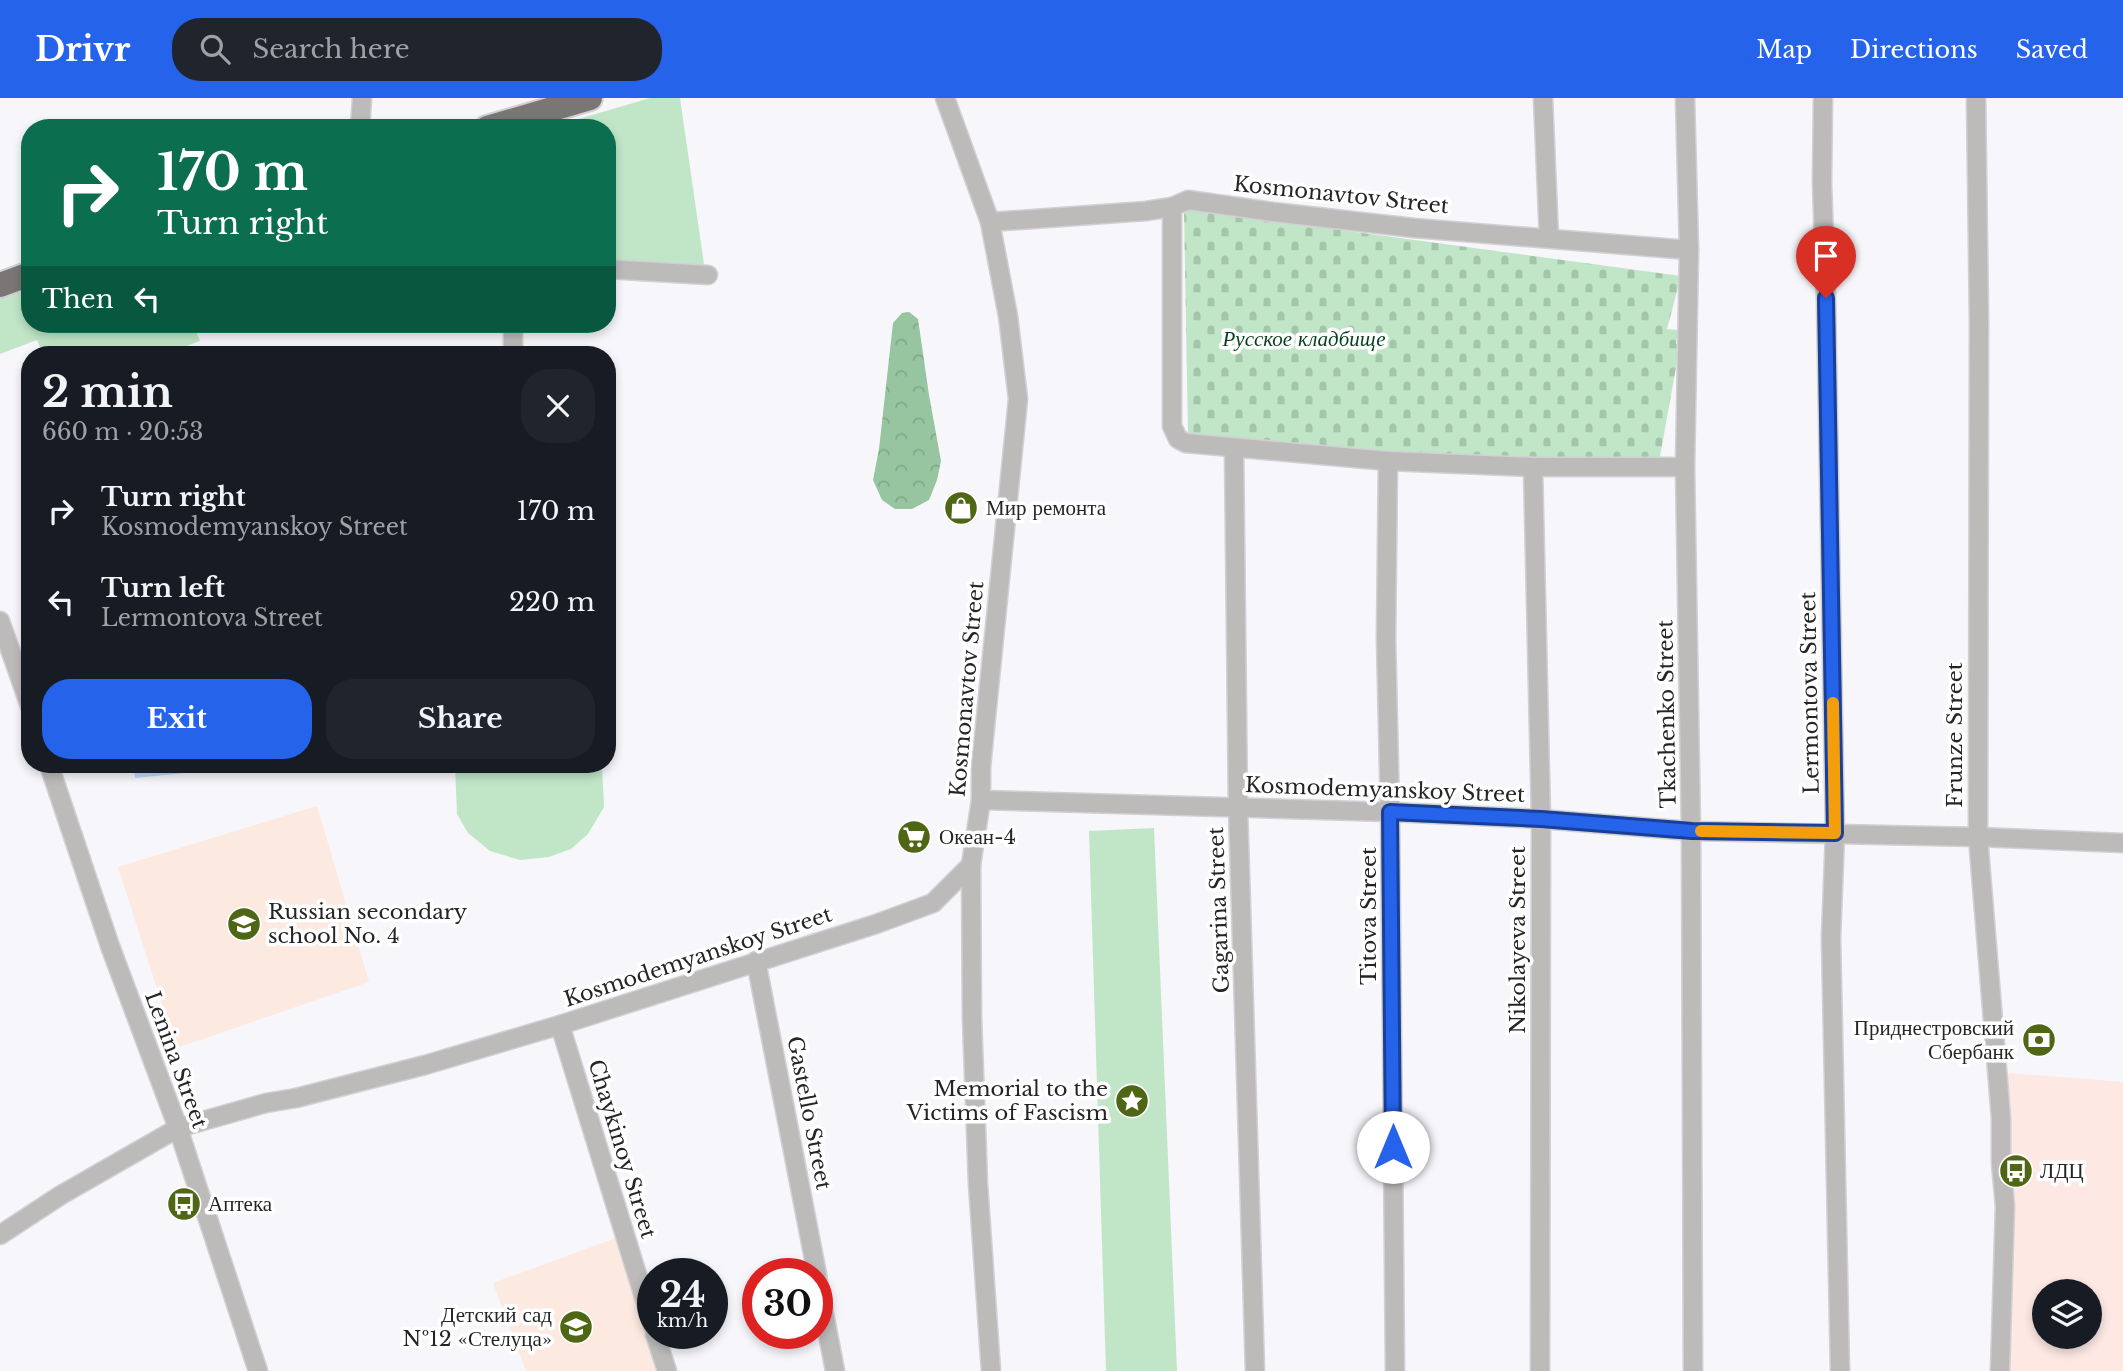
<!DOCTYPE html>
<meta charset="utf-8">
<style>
:root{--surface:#171b24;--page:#20242c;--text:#f1f3f6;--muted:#9ea1a6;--accent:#2563eb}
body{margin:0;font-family:"Libre Baskerville",serif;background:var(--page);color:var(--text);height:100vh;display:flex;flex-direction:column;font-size:26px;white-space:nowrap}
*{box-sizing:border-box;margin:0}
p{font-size:23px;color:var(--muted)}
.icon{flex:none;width:38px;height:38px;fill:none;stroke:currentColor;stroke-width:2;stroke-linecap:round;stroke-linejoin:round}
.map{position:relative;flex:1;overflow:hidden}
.panel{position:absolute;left:21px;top:248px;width:595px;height:427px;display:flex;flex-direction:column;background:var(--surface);border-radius:28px;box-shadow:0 4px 10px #0003}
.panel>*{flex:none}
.hud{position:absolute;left:21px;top:21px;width:595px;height:214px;border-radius:28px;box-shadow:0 4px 10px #0003;background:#0b6e4f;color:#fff;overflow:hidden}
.buttons{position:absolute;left:2032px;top:1181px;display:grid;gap:14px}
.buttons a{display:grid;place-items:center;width:70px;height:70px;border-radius:50%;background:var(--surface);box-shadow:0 4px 10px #0003;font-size:35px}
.speed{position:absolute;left:637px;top:1160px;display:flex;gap:14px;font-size:35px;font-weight:700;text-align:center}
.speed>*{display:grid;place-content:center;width:91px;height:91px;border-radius:50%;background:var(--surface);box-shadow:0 4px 10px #0003;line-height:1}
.speed small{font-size:18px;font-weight:400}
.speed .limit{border:10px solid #d22;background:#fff;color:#111}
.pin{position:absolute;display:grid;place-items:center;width:60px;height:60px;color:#fff;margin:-72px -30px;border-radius:50% 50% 50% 0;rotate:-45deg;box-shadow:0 0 7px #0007}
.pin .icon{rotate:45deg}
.me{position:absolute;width:77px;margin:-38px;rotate:0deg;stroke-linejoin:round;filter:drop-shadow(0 0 5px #0008)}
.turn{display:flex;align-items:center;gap:24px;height:147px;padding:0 21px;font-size:32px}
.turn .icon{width:91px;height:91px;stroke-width:2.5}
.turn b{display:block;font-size:49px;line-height:60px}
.then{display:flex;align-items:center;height:66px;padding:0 21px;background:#0003;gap:14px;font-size:26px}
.round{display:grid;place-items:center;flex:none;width:74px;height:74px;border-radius:28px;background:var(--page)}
.overview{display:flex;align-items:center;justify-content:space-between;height:119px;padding:0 21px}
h1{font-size:42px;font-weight:700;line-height:52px}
.cta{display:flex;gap:14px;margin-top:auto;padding:14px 21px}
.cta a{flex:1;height:80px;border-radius:28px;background:var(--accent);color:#fff;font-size:28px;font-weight:700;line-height:80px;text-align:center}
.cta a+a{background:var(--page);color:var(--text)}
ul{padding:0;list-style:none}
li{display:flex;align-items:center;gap:21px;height:91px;padding:0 21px}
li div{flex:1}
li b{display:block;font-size:26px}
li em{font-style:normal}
header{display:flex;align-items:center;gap:42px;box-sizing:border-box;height:98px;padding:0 35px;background:var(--accent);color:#fff}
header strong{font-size:33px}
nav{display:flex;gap:38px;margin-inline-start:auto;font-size:24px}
.search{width:490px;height:63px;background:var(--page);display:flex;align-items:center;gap:18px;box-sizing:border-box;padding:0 24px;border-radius:28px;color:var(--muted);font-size:26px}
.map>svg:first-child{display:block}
</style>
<header>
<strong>Drivr</strong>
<div class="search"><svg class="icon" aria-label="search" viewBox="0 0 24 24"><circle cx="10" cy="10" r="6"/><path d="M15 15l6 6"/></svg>Search here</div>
<nav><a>Map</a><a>Directions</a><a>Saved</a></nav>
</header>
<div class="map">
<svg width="2123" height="1273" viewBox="0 0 2123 1273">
<defs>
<pattern id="forest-crowns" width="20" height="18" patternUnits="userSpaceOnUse" patternTransform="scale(1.75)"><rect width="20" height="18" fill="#96c59f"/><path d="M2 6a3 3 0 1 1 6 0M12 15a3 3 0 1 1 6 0" fill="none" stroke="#81a989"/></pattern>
<pattern id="cemetery-stones" width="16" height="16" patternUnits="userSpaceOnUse" patternTransform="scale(1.75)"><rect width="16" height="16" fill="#c0e6c7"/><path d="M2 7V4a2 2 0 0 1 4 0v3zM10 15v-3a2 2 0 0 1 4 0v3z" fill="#a5c5ab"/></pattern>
<pattern id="water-ripples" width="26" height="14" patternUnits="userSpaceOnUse" patternTransform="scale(1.75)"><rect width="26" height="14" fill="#bedbff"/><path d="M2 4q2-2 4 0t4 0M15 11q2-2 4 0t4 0" fill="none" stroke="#a3bcda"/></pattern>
</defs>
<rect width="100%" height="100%" fill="#f7f6fb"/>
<!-- education -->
<g fill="#fce9e0">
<path d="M317 708 369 884 176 950 118 769Z"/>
<path d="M616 1140 657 1273H526L493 1185Z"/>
</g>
<!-- medical -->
<path fill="#fde8e3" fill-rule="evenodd" d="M1996 974 2123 984V1273H1999ZM2044 1194H2090V1239H2044Z"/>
<!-- forest -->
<path fill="url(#forest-crowns)" d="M909 214 918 221 929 297 941 363 937 382 929 402 912 411H895L882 402 873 382 879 351 893 225 902 215Z"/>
<!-- cemetery -->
<path fill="url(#cemetery-stones)" d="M1184 111 1681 178 1667 231 1678 232 1676 246 1680 247 1659 364 1409 360 1188 338Z"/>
<!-- park -->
<g fill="#c0e6c7">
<path d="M650 0H680L705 173 607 167V30H548Z"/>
<path d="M30 185V226H193L200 243 162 257H43L37 242 0 256V197Z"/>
<path d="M455 667H602L604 709 588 736 571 751 549 759 520 762 490 753 468 735 457 716Z"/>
<path d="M1154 730 1177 1273H1106L1089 733Z"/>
</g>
<!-- water -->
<path fill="url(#water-ripples)" d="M133 667H185L186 675 135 680Z"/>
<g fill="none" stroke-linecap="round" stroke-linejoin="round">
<!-- minor casing -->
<g stroke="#d1d0d5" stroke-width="21">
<g id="minor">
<path d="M945 0 990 124 1008 218 1018 301 981 669V702L971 767 972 920 978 1086 991 1273"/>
<path d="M1543 0 1549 140"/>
<path d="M1685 0 1689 152 1685 369 1691 733 1693 1273"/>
<path d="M1823 0 1822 85 1826 200 1835 735 1831 840 1840 1273"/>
<path d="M1976 0 1979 221 1978 739 2001 1020V1065L2005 1108 2000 1273"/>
<path d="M360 30 362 0"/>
<path d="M1172 109V328L1178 341 1186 345 1388 363 1533 369H1685"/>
<path d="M990 124 1146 113 1172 109 1188 102 1273 114 1414 130 1689 152"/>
<path d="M607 171 708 177"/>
<path d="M513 226V257"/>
<path d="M1234 350 1238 709 1255 1273"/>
<path d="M1388 363 1386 540 1390 714 1395 1273"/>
<path d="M1533 369 1541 721 1540 1273"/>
<path d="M0 523 30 608"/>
<path d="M49 667 110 848 178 1030 258 1273"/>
<path d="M981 702 1390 714 1541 721 1691 733 1978 739 2123 745"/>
<path d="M756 863 817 1176"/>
<path d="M560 927 653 1228"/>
<path d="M0 1137 61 1097 178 1030 266 1005 296 1000 425 967 560 927 876 826 933 805 971 767"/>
<path d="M817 1179 835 1273"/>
<path d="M655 1236 667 1273"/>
</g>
</g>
<!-- highway casing -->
<g stroke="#d1d0d5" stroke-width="28">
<g id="highway">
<path d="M487 30 590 0"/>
<path d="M0 187 30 176"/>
</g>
</g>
<!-- minor -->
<use href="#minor" stroke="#bdbbba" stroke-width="18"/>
<!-- highway -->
<use href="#highway" stroke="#7a7675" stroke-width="24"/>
</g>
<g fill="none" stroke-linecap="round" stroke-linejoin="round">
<!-- route casing -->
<g stroke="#184099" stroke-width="18">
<path id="route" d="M1393 1049 1390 714 1541 721 1692 733 1835 735 1826 200"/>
</g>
<!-- route -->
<use href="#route" stroke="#2563eb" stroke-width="12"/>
<!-- slow -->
<path stroke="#f59e0b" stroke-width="12" d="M1701 733 1835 735 1833 605"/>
</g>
<!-- icons -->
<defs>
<g id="shop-disc" transform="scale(1.75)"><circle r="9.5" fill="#4f6615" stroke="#fff"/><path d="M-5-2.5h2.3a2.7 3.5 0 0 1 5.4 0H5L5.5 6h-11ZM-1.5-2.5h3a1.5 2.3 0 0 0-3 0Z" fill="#fff"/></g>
<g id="supermarket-disc" transform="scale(1.75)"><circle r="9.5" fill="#4f6615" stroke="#fff"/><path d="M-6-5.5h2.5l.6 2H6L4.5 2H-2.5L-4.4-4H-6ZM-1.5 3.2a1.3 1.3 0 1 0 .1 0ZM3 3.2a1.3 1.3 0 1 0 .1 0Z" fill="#fff"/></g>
<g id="school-disc" transform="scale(1.75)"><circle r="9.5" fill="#4f6615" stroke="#fff"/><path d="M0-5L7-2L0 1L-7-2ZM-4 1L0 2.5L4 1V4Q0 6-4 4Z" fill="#fff"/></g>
<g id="bank-disc" transform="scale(1.75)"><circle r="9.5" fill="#4f6615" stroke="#fff"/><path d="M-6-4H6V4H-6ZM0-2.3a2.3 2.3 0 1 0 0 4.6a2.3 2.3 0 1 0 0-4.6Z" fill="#fff"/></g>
<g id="sight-disc" transform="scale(1.75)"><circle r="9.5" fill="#4f6615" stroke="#fff"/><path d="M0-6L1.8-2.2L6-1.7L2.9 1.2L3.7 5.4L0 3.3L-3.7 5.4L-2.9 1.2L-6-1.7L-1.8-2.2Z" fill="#fff"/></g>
<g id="bus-disc" transform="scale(1.75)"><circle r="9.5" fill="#4f6615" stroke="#fff"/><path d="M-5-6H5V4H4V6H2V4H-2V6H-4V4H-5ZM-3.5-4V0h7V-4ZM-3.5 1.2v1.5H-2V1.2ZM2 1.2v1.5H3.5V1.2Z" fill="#fff"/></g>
</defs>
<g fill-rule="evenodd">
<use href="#shop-disc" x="961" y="410"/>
<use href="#supermarket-disc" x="914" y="739"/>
<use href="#school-disc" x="244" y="826"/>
<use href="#bank-disc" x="2039" y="942"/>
<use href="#sight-disc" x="1132" y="1003"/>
<use href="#bus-disc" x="2016" y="1073"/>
<use href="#bus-disc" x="184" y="1106"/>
<use href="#school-disc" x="576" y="1229"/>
</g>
<g text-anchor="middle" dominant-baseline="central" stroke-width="7" stroke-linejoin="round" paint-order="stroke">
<!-- street labels -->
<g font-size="21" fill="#252526" stroke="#fff">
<text transform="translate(1341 97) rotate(6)">Kosmonavtov Street</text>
<text transform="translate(967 591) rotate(-85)">Kosmonavtov Street</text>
<text transform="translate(1810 595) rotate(-91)">Lermontova Street</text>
<text transform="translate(1667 616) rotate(-91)">Tkachenko Street</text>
<text transform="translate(1955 637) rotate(-90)">Frunze Street</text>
<text transform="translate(1385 692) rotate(2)">Kosmodemyanskoy Street</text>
<text transform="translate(1219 812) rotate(-92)">Gagarina Street</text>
<text transform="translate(1369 818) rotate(-90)">Titova Street</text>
<text transform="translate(1518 842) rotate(-90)">Nikolayeva Street</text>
<text transform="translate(698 859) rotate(-18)">Kosmodemyanskoy Street</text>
<text transform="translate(176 962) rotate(70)">Lenina Street</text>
<text transform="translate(809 1015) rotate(79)">Gastello Street</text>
<text transform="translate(622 1051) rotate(73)">Chaykinoy Street</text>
</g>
<!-- park labels -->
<g font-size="21" font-style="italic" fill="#063f1b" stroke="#fff">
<text x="1304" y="241">Русское кладбище</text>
</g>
<!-- poi labels -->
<g font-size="21" fill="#252526" stroke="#fff" text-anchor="start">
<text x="986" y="410">Мир ремонта</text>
<text x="939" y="739">Океан-4</text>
<text x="268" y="814">Russian secondary<tspan x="268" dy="24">school No. 4</tspan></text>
<text x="2014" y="930" text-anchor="end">Приднестровский<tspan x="2014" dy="24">Сбербанк</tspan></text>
<text x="1108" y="991" text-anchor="end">Memorial to the<tspan x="1108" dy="24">Victims of Fascism</tspan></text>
<text x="2040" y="1073">ЛДЦ</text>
<text x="208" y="1106">Аптека</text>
<text x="552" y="1217" text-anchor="end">Детский сад<tspan x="552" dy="24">№12 «Стелуца»</tspan></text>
</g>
</g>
</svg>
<div class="buttons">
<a><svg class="icon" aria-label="layers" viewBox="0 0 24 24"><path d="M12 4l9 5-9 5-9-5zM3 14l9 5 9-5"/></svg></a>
</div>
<div class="speed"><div>24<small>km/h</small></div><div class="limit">30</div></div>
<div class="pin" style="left:1826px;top:200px;background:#d93025"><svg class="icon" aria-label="arrive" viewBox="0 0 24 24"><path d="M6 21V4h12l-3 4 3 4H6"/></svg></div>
<svg class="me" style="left:1393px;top:1049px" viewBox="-20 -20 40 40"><circle r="19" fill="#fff"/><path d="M0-13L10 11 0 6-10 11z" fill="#2563eb"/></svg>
<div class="hud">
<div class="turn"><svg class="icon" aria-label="right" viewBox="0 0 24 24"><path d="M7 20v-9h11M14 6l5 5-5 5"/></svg><div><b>170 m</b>Turn right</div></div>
<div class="then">Then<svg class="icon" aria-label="left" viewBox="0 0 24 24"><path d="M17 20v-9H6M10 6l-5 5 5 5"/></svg></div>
</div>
<section class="panel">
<div class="overview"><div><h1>2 min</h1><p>660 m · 20:53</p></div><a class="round"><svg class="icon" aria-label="close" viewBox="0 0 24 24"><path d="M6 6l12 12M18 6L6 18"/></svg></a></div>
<ul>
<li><svg class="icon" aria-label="right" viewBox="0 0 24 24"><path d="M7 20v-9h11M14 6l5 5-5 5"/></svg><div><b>Turn right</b><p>Kosmodemyanskoy Street</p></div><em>170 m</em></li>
<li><svg class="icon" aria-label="left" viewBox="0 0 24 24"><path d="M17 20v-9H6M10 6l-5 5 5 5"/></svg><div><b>Turn left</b><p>Lermontova Street</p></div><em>220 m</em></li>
</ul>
<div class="cta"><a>Exit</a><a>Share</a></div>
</section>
</div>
